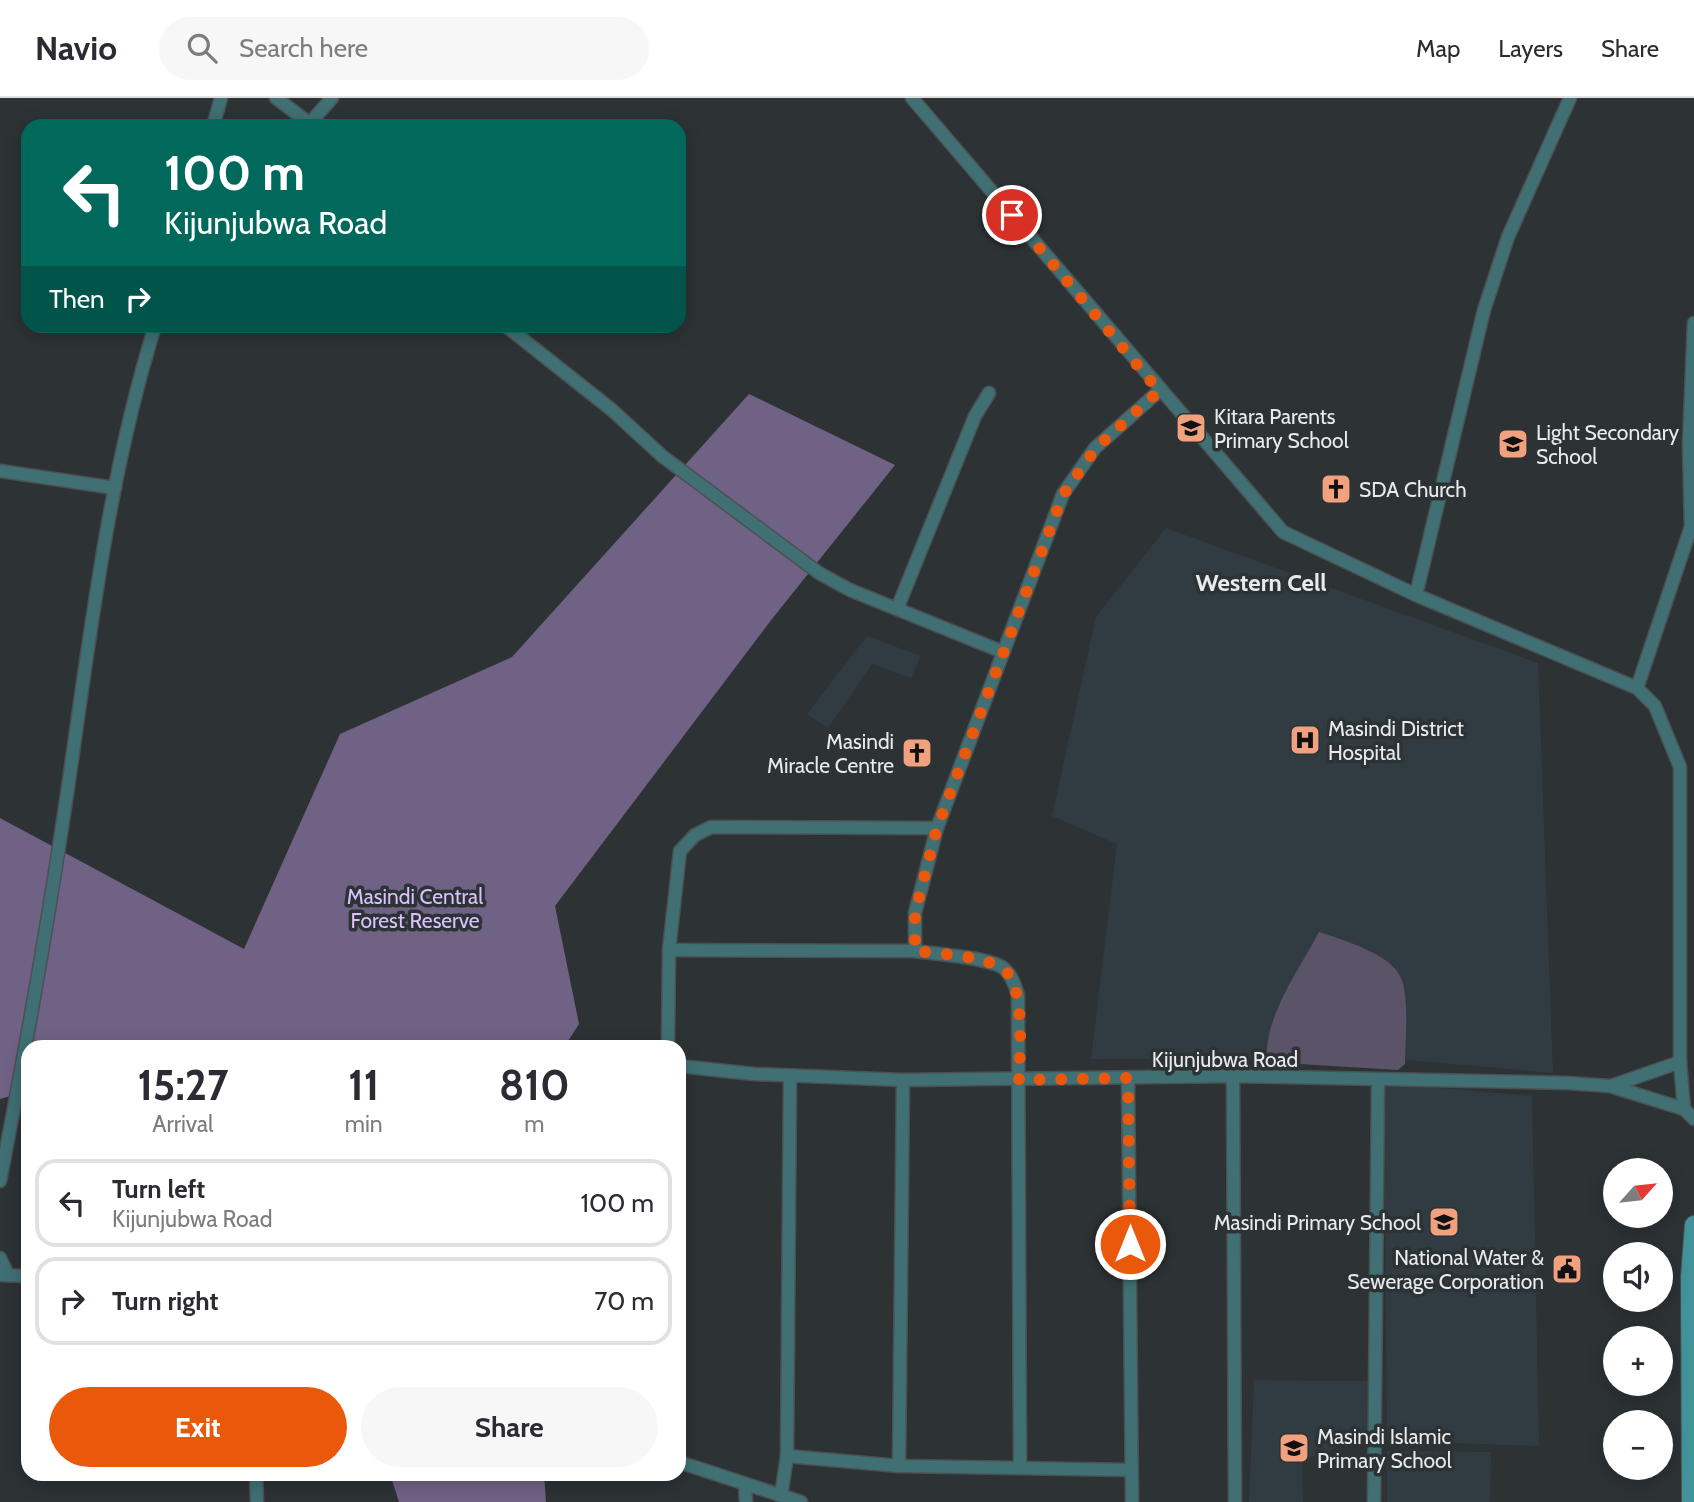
<!DOCTYPE html>
<meta charset="utf-8">
<style>
:root{--surface:#fff;--page:#f7f7f7;--text:#2b2b33;--muted:#7c7c81;--line:#e1e1e2;--accent:#ea580c}
body{margin:0;font-family:Cabin,sans-serif;background:var(--page);color:var(--text);height:100vh;display:flex;flex-direction:column;font-size:26px;white-space:nowrap}
*{box-sizing:border-box;margin:0}
p{font-size:23px;color:var(--muted)}
.icon{flex:none;width:38px;height:38px;fill:none;stroke:currentColor;stroke-width:2;stroke-linecap:round;stroke-linejoin:round}
.map{position:relative;flex:1;overflow:hidden}
.drawer{position:absolute;left:21px;top:942px;width:665px;height:441px;display:flex;flex-direction:column;background:var(--surface);border-radius:21px;box-shadow:0 4px 18px #0003}
.drawer>*{flex:none}
.hud{position:absolute;left:21px;top:21px;width:665px;height:214px;border-radius:21px;box-shadow:0 4px 18px #0003;background:#00695c;color:#fff;overflow:hidden}
.needle{width:46px;rotate:63deg}
.tools{position:absolute;left:1603px;top:1060px;display:grid;gap:14px}
.tools a{display:grid;place-items:center;width:70px;height:70px;border-radius:50%;background:var(--surface);box-shadow:0 4px 18px #0003;font-size:35px}
.pin{position:absolute;display:grid;place-items:center;width:60px;height:60px;color:#fff;margin:-30px;border:4px solid #fff;border-radius:50%;box-shadow:0 2px 7px #0007}
.me{position:absolute;width:77px;margin:-38px;rotate:0deg;stroke-linejoin:round;filter:drop-shadow(0 0 5px #0008)}
.turn{display:flex;align-items:center;gap:24px;height:147px;padding:0 28px;font-size:32px}
.turn .icon{width:91px;height:91px;stroke-width:2.5}
.turn b{display:block;font-size:49px;line-height:60px}
.then{display:flex;align-items:center;height:66px;padding:0 28px;background:#0003;gap:14px;font-size:26px}
.eta{display:flex;justify-content:space-evenly;align-items:center;height:119px;text-align:center}
.eta b{font-size:42px;font-weight:800;line-height:49px}
.cta{display:flex;gap:14px;margin-top:auto;padding:14px 28px}
.cta a{flex:1;height:80px;border-radius:42px;background:var(--accent);color:#fff;font-size:28px;font-weight:800;line-height:80px;text-align:center}
.cta a+a{background:var(--page);color:var(--text)}
ul{padding:0;list-style:none}
li{display:flex;align-items:center;gap:21px;height:88px;margin:0 14px 10px;padding:0 14px;border:4px solid var(--line);border-radius:21px}
li div{flex:1}
li b{display:block;font-size:26px}
li em{font-style:normal}
header{display:flex;align-items:center;gap:42px;box-sizing:border-box;height:98px;padding:0 35px;background:var(--surface);border-bottom:2px solid var(--line)}
header strong{font-size:33px}
nav{display:flex;gap:38px;margin-inline-start:auto;font-size:24px}
.search{width:490px;height:63px;background:var(--page);display:flex;align-items:center;gap:18px;box-sizing:border-box;padding:0 24px;border-radius:38px;color:var(--muted);font-size:26px}
.map>svg:first-child{display:block}
</style>
<header>
<strong>Navio</strong>
<div class="search"><svg class="icon" aria-label="search" viewBox="0 0 24 24"><circle cx="10" cy="10" r="6"/><path d="M15 15l6 6"/></svg>Search here</div>
<nav><a>Map</a><a>Layers</a><a>Share</a></nav>
</header>
<div class="map">
<svg width="1694" height="1404" viewBox="0 0 1694 1404">
<rect width="100%" height="100%" fill="#2d3235"/>
<!-- built -->
<g fill="#313c42">
<path d="M1166 430 1538 565 1553 975 1385 960 1091 961 1117 746 1052 718 1096 519Z"/>
<path d="M867 538 921 558 911 580 872 566 828 630 807 616Z"/>
<path d="M1384 985 1532 998 1539 1348 1387 1343Z"/>
<path d="M1254 1282 1370 1283 1369 1337 1302 1363 1303 1404H1249Z"/>
<path d="M1387 1353 1491 1354 1490 1404H1387Z"/>
</g>
<!-- green -->
<path fill="#5b5368" d="M1319 834C1341 841 1390 856 1400 878 1410 897 1405 944 1405 966L1398 972 1267 964C1263 920 1299 872 1319 834Z"/>
<!-- forest -->
<g fill="#706285">
<path d="M749 296 895 367 772 521 555 808 579 926 565 948H28V993L0 1001V720L244 851 340 636 512 559Z"/>
<path d="M390 1376H544L546 1404H399Z"/>
</g>
<g fill="none" stroke-linecap="round" stroke-linejoin="round">
<!-- street casing -->
<g stroke="#4b5052" stroke-width="15">
<g id="street">
<path d="M276 0 313 28"/>
<path d="M912 0 1283 434 1416 497 1637 590 1655 608 1680 669V964L1684 1011 1694 1021"/>
<path d="M310 25 332 0"/>
<path d="M213 28 221 0"/>
<path d="M506 228 612 312 662 358 819 475 850 492 1003 554"/>
<path d="M0 373 115 390"/>
<path d="M1416 497 1484 212 1508 139 1570 0"/>
<path d="M897 511 975 318 989 295"/>
<path d="M1637 590 1691 429 1689 346 1694 225"/>
<path d="M669 852 915 853"/>
<path d="M668 948 669 852 680 753 695 737 711 729 937 730"/>
<path d="M679 968 754 976 903 982 1233 978 1568 985 1610 988 1684 1011"/>
<path d="M1233 978 1235 1404"/>
<path d="M1128 980 1132 1404"/>
<path d="M1611 988 1680 964"/>
<path d="M0 1083C25 955 48 825 67 696 90 539 108 379 155 228"/>
<path d="M0 1160 8 1177"/>
<path d="M0 1177 28 1178"/>
<path d="M787 1358 899 1368 1131 1372"/>
<path d="M679 1364 801 1404"/>
<path d="M899 1368 903 982"/>
<path d="M1020 1368 1018 897C1015 887 1011 875 1002 869 985 859 935 856 915 853V815L937 730 1063 396 1095 350 1159 293"/>
<path d="M256 1376 257 1404"/>
<path d="M745 1387 746 1404"/>
<path d="M781 1398 787 1358 790 978"/>
<path d="M1374 1404 1378 983"/>
</g>
</g>
<!-- secondary casing -->
<g stroke="#4b5052" stroke-width="20">
<path id="secondary" d="M1691 1404 1690 1179 1694 1127"/>
</g>
<!-- street -->
<use href="#street" stroke="#407074" stroke-width="12"/>
<!-- secondary -->
<use href="#secondary" stroke="#419399" stroke-width="18"/>
</g>
<g fill="none" stroke-linecap="round" stroke-linejoin="round">
<!-- route -->
<path stroke="#ea580c" stroke-width="12" stroke-dasharray="0 21.6" d="M1012 117 1159 293 1096 350 1063 397 937 730 915 815V853C941 856 976 857 1000 869 1027 882 1019 955 1019 982L1128 980 1130 1146"/>
</g>
<!-- icons -->
<defs>
<g id="school-square" transform="scale(1.575)"><rect x="-9" y="-9" width="18" height="18" rx="4" fill="#f2a17e" stroke="#2d3235"/><path d="M0-5L7-2L0 1L-7-2ZM-4 1L0 2.5L4 1V4Q0 6-4 4Z" fill="#111"/></g>
<g id="church-square" transform="scale(1.575)"><rect x="-9" y="-9" width="18" height="18" rx="4" fill="#f2a17e" stroke="#2d3235"/><path d="M-1.2-6h2.4v3.5h3.3v2.4h-3.3V6h-2.4V-.1h-3.3v-2.4h3.3Z" fill="#111"/></g>
<g id="hospital-square" transform="scale(1.575)"><rect x="-9" y="-9" width="18" height="18" rx="4" fill="#f2a17e" stroke="#2d3235"/><path d="M-5-5h3v3.5h4V-5h3V5h-3V1.5h-4V5h-3Z" fill="#111"/></g>
<g id="civic-square" transform="scale(1.575)"><rect x="-9" y="-9" width="18" height="18" rx="4" fill="#f2a17e" stroke="#2d3235"/><path d="M-.6-6.5H3V-4.5H.6V-3L4-1V1h2V6H-6V1h2V-1L-.6-3ZM-1.2 2.5V6h2.4V2.5Z" fill="#111"/></g>
</defs>
<g fill-rule="evenodd">
<use href="#school-square" x="1191" y="330"/>
<use href="#school-square" x="1513" y="346"/>
<use href="#church-square" x="1336" y="391"/>
<use href="#hospital-square" x="1305" y="642"/>
<use href="#church-square" x="917" y="655"/>
<use href="#school-square" x="1444" y="1124"/>
<use href="#civic-square" x="1567" y="1171"/>
<use href="#school-square" x="1294" y="1350"/>
</g>
<g text-anchor="middle" dominant-baseline="central" stroke-width="7" stroke-linejoin="round" paint-order="stroke">
<!-- poi labels -->
<g font-size="21" fill="#e8ebed" stroke="#2d3235" text-anchor="start">
<text x="1214" y="318">Kitara Parents<tspan x="1214" dy="24">Primary School</tspan></text>
<text x="1536" y="334">Light Secondary<tspan x="1536" dy="24">School</tspan></text>
<text x="1359" y="391">SDA Church</text>
<text x="1328" y="630">Masindi District<tspan x="1328" dy="24">Hospital</tspan></text>
<text x="894" y="643" text-anchor="end">Masindi<tspan x="894" dy="24">Miracle Centre</tspan></text>
<text x="1421" y="1124" text-anchor="end">Masindi Primary School</text>
<text x="1544" y="1159" text-anchor="end">National Water &amp;<tspan x="1544" dy="24">Sewerage Corporation</tspan></text>
<text x="1317" y="1338">Masindi Islamic<tspan x="1317" dy="24">Primary School</tspan></text>
</g>
<!-- park labels -->
<g font-size="21" fill="#d9c1fe" stroke="#2d3235">
<text x="415" y="798">Masindi Central<tspan x="415" dy="24">Forest Reserve</tspan></text>
</g>
<!-- street labels -->
<g font-size="21" fill="#e8ebed" stroke="#2d3235">
<text x="1225" y="961">Kijunjubwa Road</text>
</g>
<!-- quarter labels -->
<g font-size="24" font-weight="bold" fill="#e8ebed" stroke="#2d3235">
<text x="1261" y="484">Western Cell</text>
</g>
</g>
</svg>
<div class="tools">
<a><svg class="needle" viewBox="-14 -14 28 28"><path d="M0-13l5 13h-10z" fill="#e53935"/><path d="M0 13l5-13h-10z" fill="#7c7c81"/></svg></a>
<a><svg class="icon" aria-label="sound" viewBox="0 0 24 24"><path d="M4 9h4l5-4v14l-5-4H4zM17 9q2 3 0 6"/></svg></a>
<a>+</a>
<a>−</a>
</div>
<div class="pin" style="left:1012px;top:117px;background:#d93025"><svg class="icon" aria-label="arrive" viewBox="0 0 24 24"><path d="M6 21V4h12l-3 4 3 4H6"/></svg></div>
<svg class="me" style="left:1130px;top:1146px" viewBox="-20 -20 40 40"><circle r="17" fill="#ea580c" stroke="#fff" stroke-width="3"/><path d="M0-11L8 9 0 5-8 9z" fill="#fff"/></svg>
<div class="hud">
<div class="turn"><svg class="icon" aria-label="left" viewBox="0 0 24 24"><path d="M17 20v-9H6M10 6l-5 5 5 5"/></svg><div><b>100 m</b>Kijunjubwa Road</div></div>
<div class="then">Then<svg class="icon" aria-label="right" viewBox="0 0 24 24"><path d="M7 20v-9h11M14 6l5 5-5 5"/></svg></div>
</div>
<section class="drawer">
<div class="eta">
<div><b>15:27</b><p>Arrival</p></div>
<div><b>11</b><p>min</p></div>
<div><b>810</b><p>m</p></div>
</div>
<ul>
<li><svg class="icon" aria-label="left" viewBox="0 0 24 24"><path d="M17 20v-9H6M10 6l-5 5 5 5"/></svg><div><b>Turn left</b><p>Kijunjubwa Road</p></div><em>100 m</em></li>
<li><svg class="icon" aria-label="right" viewBox="0 0 24 24"><path d="M7 20v-9h11M14 6l5 5-5 5"/></svg><div><b>Turn right</b></div><em>70 m</em></li>
</ul>
<div class="cta"><a>Exit</a><a>Share</a></div>
</section>
</div>
